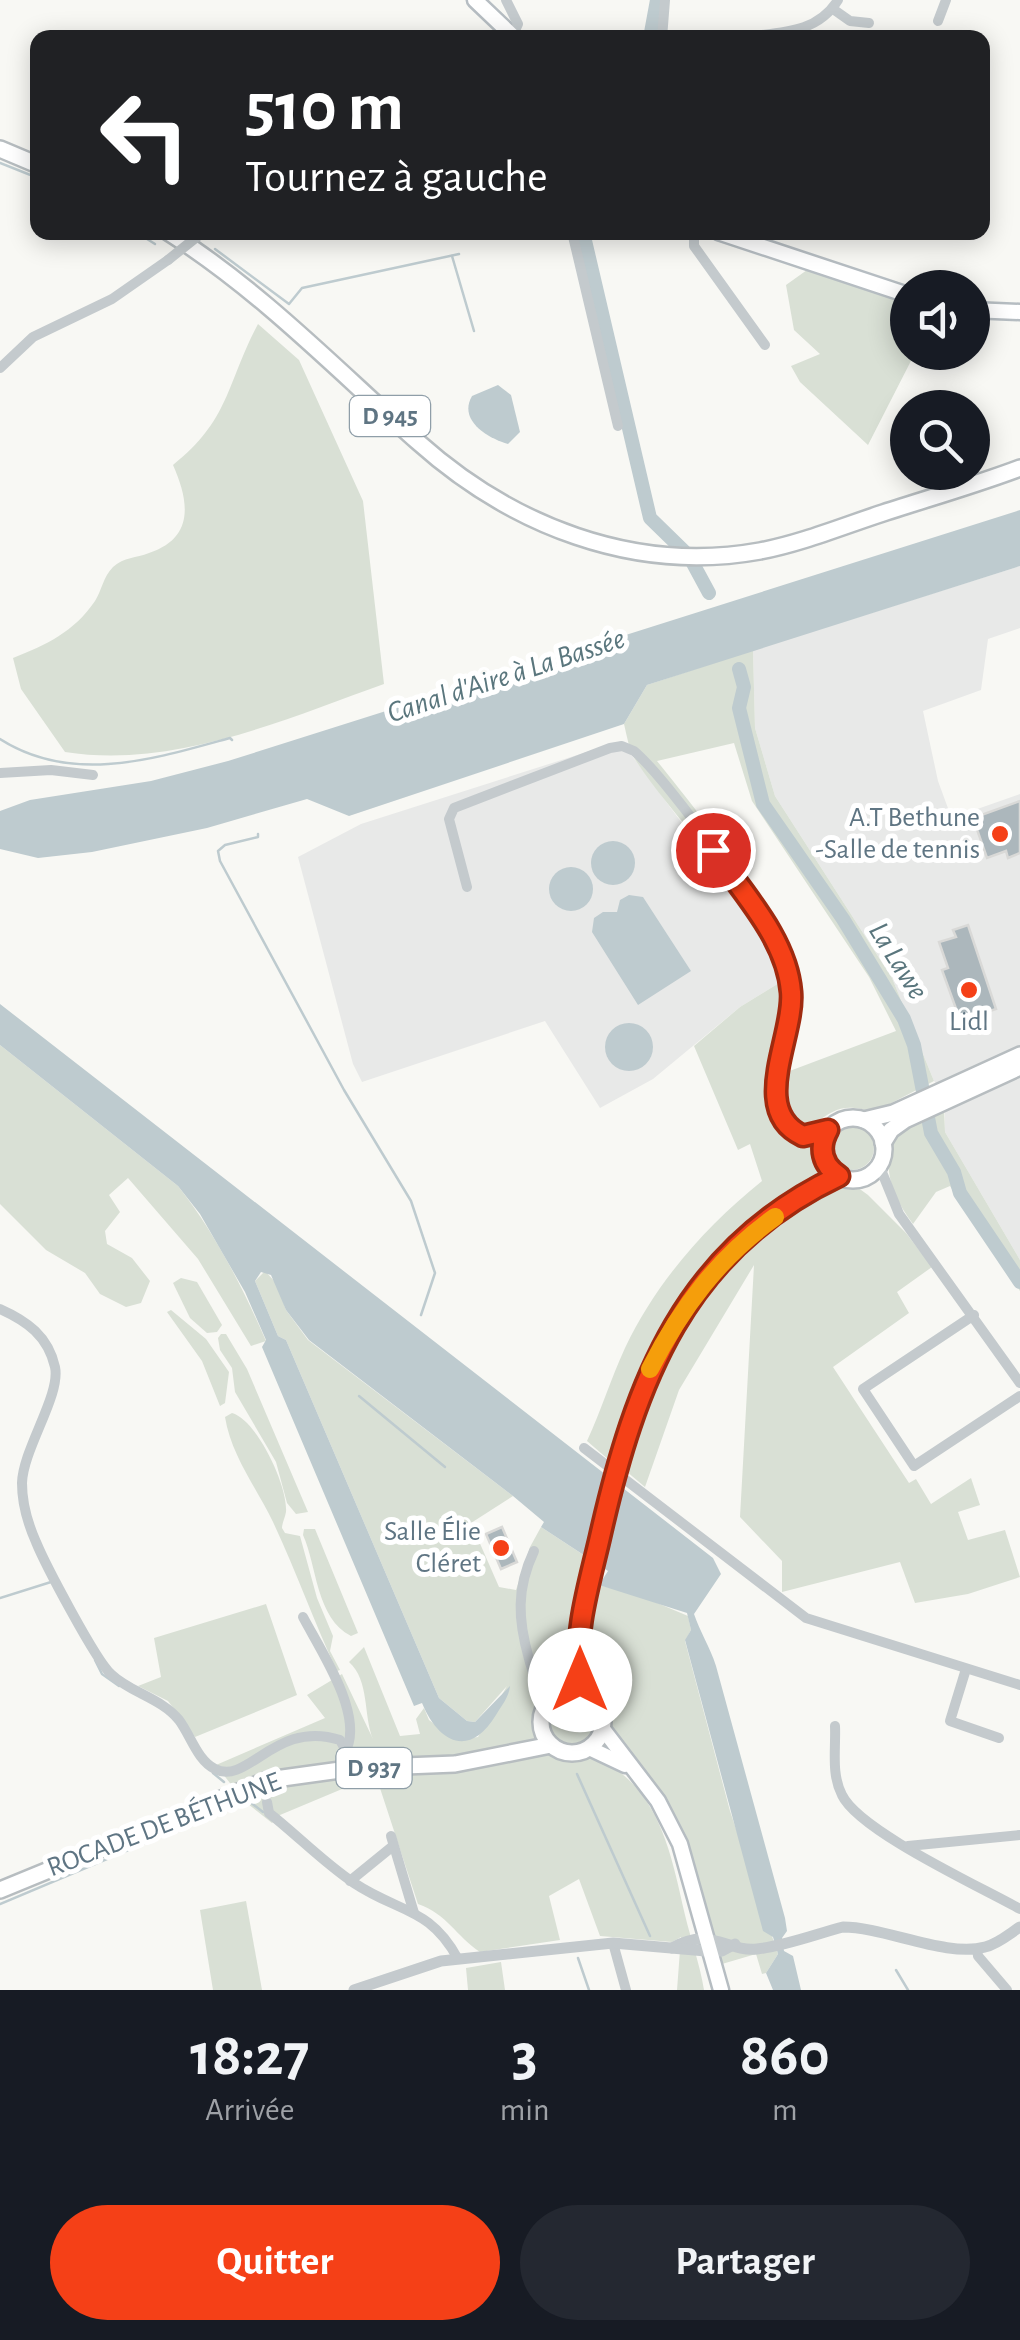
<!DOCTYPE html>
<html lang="fr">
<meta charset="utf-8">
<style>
:root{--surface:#171b24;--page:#242831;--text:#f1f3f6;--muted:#9ea1a6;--accent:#f54017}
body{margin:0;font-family:"Alegreya Sans",sans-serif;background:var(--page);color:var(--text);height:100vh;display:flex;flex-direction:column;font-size:38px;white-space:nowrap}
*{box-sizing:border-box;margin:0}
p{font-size:32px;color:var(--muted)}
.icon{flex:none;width:55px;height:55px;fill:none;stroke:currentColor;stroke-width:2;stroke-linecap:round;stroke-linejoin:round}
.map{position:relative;height:1990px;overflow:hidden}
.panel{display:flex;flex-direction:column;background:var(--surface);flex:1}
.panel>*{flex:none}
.guide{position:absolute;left:30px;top:30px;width:960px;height:210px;border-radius:20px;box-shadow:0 5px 25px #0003;background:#202124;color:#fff;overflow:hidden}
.controls{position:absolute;left:890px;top:270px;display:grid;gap:20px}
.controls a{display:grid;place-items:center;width:100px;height:100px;border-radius:50%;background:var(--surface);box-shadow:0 5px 25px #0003;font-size:50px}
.pin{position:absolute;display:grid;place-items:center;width:85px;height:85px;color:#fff;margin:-42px;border:5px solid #fff;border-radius:50%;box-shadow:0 2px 10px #0007}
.me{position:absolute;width:110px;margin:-55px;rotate:0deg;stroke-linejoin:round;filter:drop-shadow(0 0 8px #0008)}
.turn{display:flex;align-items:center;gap:35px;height:210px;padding:0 50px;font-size:45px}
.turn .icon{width:130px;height:130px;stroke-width:2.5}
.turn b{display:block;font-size:70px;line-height:85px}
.eta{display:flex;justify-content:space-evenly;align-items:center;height:170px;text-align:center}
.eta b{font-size:60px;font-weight:700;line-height:70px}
.primary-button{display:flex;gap:20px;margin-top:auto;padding:20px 50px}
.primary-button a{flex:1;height:115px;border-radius:60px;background:var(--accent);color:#fff;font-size:40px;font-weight:700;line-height:115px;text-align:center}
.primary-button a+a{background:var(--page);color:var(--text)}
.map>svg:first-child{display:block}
</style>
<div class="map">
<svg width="1020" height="1990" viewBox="0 0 1020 1990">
<rect width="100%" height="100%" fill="#f8f8f4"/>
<!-- built -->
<g fill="#e8e9e8">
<path d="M1020 566V628L988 639 981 690 923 711 938 781 956 830 970 826 966 813 1020 794V1260L945 1132V1094L934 1081 892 978 775 796 755 728 753 650Z"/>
<path d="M621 741 748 912 775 958 779 983 740 1007 653 1079 600 1108 545 1021 362 1082 353 1064 298 857 361 824Z"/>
</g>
<!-- green -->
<g fill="#d9e0d5" fill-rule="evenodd">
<path d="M807 270 907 304 908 352 915 353 868 445 800 382 791 366 820 354 794 330 786 285Z"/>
<path d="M258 324 299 360 363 501 384 684C283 720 174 769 65 752L21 689 13 658C46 645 74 632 95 601 102 590 103 577 113 567 124 557 136 558 149 553 195 538 189 501 173 465 230 420 227 382 258 324Z"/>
<path d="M753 650 755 728 775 796 892 978 934 1081 874 1112C844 1104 837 1107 813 1125L804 1123 795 1139 812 1148 813 1159 841 1186 857 1187 868 1195 906 1233 932 1267 897 1292 909 1313 833 1367 909 1483 916 1479 931 1504 971 1478 980 1505 958 1512 968 1540 1005 1530 1020 1577 968 1594 915 1603 900 1562 782 1592V1561L740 1517 754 1265 679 1390 645 1487 626 1471 634 1440 617 1433 609 1460 587 1441C601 1411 611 1378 625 1348 657 1281 706 1226 762 1181L750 1144 738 1150 694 1046 740 1007 779 983C768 908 678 825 636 761 629 751 627 736 624 724L647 685ZM734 743 752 801 869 977 896 1031 787 1072C783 1040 802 1008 795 973 786 920 693 806 657 761Z"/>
<path d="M0 1045 178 1186C215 1233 242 1286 266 1341L251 1346 198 1259 128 1178 109 1195 120 1212 105 1231 107 1244 132 1258 150 1281 141 1303 126 1307 100 1294 85 1273 46 1250 0 1204Z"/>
<path d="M944 1106 945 1132 1020 1260V1291L950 1186 936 1192 913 1224C892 1196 880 1167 896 1134Z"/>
<circle cx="852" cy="1148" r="22"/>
<path d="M265 1271 277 1284 286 1310 308 1340 513 1496 471 1523 499 1587 516 1590 530 1547 541 1527 585 1556C579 1591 575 1630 565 1665 558 1689 536 1700 532 1727L552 1754 581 1760 592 1755C659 1786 670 1849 685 1915 691 1940 700 1965 704 1990H677L681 1937 672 1942 600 1936 579 1879 549 1896 560 1940 480 1952C456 1936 447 1914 418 1904L377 1779H366L280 1815 272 1823 243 1800 216 1765 325 1718 307 1695 342 1674 373 1739C363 1715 370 1681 349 1662L364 1647 400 1736 420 1734 416 1719 424 1708 429 1720 456 1740 478 1737 507 1686 475 1722 467 1721 439 1698 286 1340 278 1336 255 1281Z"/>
<path d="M181 1278 197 1282 222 1325 217 1332 207 1333 190 1318 173 1283Z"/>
<path d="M171 1310 206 1339 229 1372 225 1403 220 1406 202 1361 167 1312Z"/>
<path d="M221 1334H226L247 1369 308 1512 296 1514 287 1503 276 1462 235 1392 232 1368 220 1350 218 1338Z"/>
<path d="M232 1413C257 1420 288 1486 286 1512 285 1518 282 1523 282 1528L285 1533 300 1536 317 1598 333 1636 330 1651 340 1670 337 1671C314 1622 296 1571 273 1522 256 1487 231 1455 225 1417Z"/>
<path d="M304 1529H315L358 1633 351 1636C316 1618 317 1566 303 1535Z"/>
<path d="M599 1585 636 1594 688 1616 691 1630 685 1641 730 1811 778 1954 766 1973 762 1974 756 1954 722 1964 691 1862 610 1731 604 1703 584 1680 587 1634Z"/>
<path d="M266 1604 297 1695 195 1737 168 1701 138 1686 161 1677 154 1638Z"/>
<circle cx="572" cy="1721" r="23"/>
<path d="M246 1901 262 1990H213L200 1910Z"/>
<path d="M501 1962 505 1990H468L466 1968Z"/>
</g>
<!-- water -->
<g fill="#becbcf">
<path d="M498 385 511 395 520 432 508 444C487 438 458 420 472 396Z"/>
<path d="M1020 510V566L647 685 624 724 349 816 307 799 207 828 92 852 38 858 0 849V811L30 800 151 781 228 761Z"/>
<circle cx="613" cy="863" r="22"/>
<circle cx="571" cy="889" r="22"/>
<path d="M629 895 643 897 691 971 638 1005 592 932 594 918 603 912H617L620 900Z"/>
<path d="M0 1004 713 1558 721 1574 694 1614C700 1632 710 1647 716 1666L785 1918 787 1931 782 1938 784 1951 793 1956 801 1990H773L766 1973 778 1954 773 1937 763 1931 685 1640 691 1630 687 1613 599 1585 608 1571 541 1527 544 1522 513 1496 309 1340 286 1310 271 1275 261 1272 255 1281 278 1336 286 1340 439 1698 467 1721 475 1722 510 1686C509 1697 502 1705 496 1715 470 1758 439 1744 422 1703L414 1706 262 1347 266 1340 245 1292 200 1214 178 1186 0 1045Z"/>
<circle cx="629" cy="1047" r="24"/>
</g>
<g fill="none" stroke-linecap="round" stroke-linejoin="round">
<!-- stream -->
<g stroke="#becbcf" stroke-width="2.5">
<path d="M0 163 38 178"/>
<path d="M136 232 155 244"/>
<path d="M215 249 289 304 302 288 459 254"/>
<path d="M452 256 474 331"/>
<path d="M0 739C72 785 154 759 230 738L232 740"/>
<path d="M258 834V837L225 845 218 851 220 861 344 1090 411 1201 435 1273 421 1315"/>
<path d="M359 1396 445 1467"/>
<path d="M0 1598 51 1582"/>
<path d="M95 1660 102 1674 119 1686"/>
<path d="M213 1773 224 1782"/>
<path d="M577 1774 650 1936"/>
<path d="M245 1798 263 1812"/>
<path d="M0 1904 247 1800"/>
<path d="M578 1958 589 1990"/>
<path d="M896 1970 908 1990"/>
</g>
<!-- river -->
<g stroke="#becbcf" stroke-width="14">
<path d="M650 38 657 0"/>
<path d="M583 232 650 518 689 556 709 593"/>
<path d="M739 669 744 687 739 708 763 804 843 919 904 1019 914 1045 931 1133 954 1172 960 1193 1020 1282"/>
</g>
</g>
<!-- building -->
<g fill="#acb7bc" stroke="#d9d9d7" stroke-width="2.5">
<path d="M1020 801V853L1008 858 1006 851 987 858 973 818Z"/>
<path d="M968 925 996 1009 964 1020 959 1017 942 970 948 968 939 942 956 937 953 930Z"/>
<path d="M502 1527 517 1562 501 1569 486 1534Z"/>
</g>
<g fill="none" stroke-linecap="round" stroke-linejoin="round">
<!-- secondary casing -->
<g stroke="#b6bdc2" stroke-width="19">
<g id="secondary">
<path d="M475 0 515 38"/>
<path d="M718 232 908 295"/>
<path d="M972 310 1020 312"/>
<path d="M603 1729 658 1801 680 1844 721 1990"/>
<path d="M589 1748 625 1765"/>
</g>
</g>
<!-- primary casing -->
<g stroke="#b7bdc0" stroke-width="20">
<g id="primary">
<path d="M0 149 38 165"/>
<path d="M168 232C261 291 336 369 418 442 511 525 633 574 760 551 802 543 843 526 883 513 929 498 975 485 1020 468"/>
<circle cx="853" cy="1149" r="31"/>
<path d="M864 1120 893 1113 1020 1055"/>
<path d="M883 1143 891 1130 905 1120 1020 1067"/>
<path d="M625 1435C661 1325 730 1226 839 1177"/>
<circle cx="572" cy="1722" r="31"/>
<path d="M559 1694 576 1651 586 1599"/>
<path d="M0 1890 268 1780 355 1768 455 1764 551 1745"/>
</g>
</g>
<!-- minor -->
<g stroke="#c4cacd" stroke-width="10">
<path d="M506 0 518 24 513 35"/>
<path d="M833 9 850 21 869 23"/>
<path d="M938 21 946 0"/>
<path d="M662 38 665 0"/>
<path d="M737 38C775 32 816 36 838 0"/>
<path d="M572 232 618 426"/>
<path d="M694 232V246L765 345"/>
<path d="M0 368 33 337 112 299 168 260"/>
<path d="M0 773 51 770 93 775"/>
<path d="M467 887 449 819 454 808 610 748 622 746 634 751C668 779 778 931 787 972 799 1021 760 1081 786 1122 793 1134 811 1141 822 1150"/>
<path d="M803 1136 828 1130"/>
<path d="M879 1165 899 1214 1020 1383"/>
<path d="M0 1309C27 1321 48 1336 55 1367 61 1395 23 1449 22 1483 22 1502 28 1524 36 1542 45 1564 96 1661 111 1674 131 1693 161 1698 179 1720 191 1736 197 1760 215 1769 248 1786 275 1719 340 1740L355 1768"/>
<path d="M974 1315 863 1389 914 1466 1020 1396"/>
<path d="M584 1448 806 1618 1020 1685"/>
<path d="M534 1551C516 1589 518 1620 529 1659 534 1676 537 1689 548 1702"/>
<path d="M303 1617C321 1651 362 1712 347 1748"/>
<path d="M966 1669 950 1721 999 1738"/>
<path d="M835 1726C836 1749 831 1774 842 1795 859 1831 981 1887 1020 1909"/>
<path d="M267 1802 269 1813C297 1835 324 1863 354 1883 399 1913 430 1907 458 1959"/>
<path d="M391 1836 414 1913"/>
<path d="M908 1846 1020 1835"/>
<path d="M350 1881 393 1846"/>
<path d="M613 1943 626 1990"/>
<path d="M977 1949 978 1956 1007 1990"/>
</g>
<!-- tertiary -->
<g stroke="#c4cacd" stroke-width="11">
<path d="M672 1948C711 1926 726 1952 757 1949 785 1946 816 1934 843 1927 884 1927 948 1958 985 1947 998 1944 1009 1934 1020 1927"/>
<path d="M354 1990 441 1961 613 1943 706 1951H722L735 1944"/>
</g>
<!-- secondary -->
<use href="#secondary" stroke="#fff" stroke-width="14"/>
<!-- primary -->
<use href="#primary" stroke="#fff" stroke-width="15"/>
<!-- primary-bridge casing -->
<g stroke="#b7bdc0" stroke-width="20" stroke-linecap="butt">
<path id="primary-bridge" d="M586 1599 625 1435"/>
</g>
<!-- minor-bridge -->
<path stroke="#c4cacd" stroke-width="10" d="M168 260 203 232"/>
<!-- primary-bridge -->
<use href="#primary-bridge" stroke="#fff" stroke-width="15"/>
</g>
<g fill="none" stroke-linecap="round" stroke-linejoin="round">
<!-- route casing -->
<g stroke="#9f2a0f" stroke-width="25">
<path id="route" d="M580 1680C574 1631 589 1585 600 1537 635 1382 684 1249 839 1176 822 1165 818 1148 828 1130L803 1136C748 1111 795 1035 791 992 787 939 742 892 713 850"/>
</g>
<!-- route -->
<use href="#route" stroke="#f54017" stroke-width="18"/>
<!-- slow -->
<path stroke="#f59e0b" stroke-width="18" d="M650 1369C681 1308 719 1257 775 1217"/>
</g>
<!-- markers -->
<g fill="#f54017" stroke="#fff" stroke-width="4">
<circle cx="1000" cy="834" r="10"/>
<circle cx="969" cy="990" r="10"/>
<circle cx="501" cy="1548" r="10"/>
</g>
<g text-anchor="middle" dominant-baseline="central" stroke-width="10" stroke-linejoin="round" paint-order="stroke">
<!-- shield labels -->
<g fill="#fff" stroke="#8f9ea8" stroke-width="2.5">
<rect x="350" y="396" width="80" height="40" rx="8"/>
<rect x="336.5" y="1748" width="75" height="40" rx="8"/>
</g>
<g font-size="25" font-weight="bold" fill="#5f7583">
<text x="390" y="416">D 945</text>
<text x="374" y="1768">D 937</text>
</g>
<!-- poi labels -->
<g font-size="28" fill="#5f7583" stroke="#fff" text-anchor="end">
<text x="980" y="818">A.T Bethune<tspan x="980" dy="32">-Salle de tennis</tspan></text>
<text x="969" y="1022" text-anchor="middle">Lidl</text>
<text x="481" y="1532">Salle Élie<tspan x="481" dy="32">Cléret</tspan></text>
</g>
<!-- street labels -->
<g font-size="28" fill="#5f7583" stroke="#fff">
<text transform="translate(164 1825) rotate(-21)">ROCADE DE BÉTHUNE</text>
</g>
<!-- water labels -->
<g font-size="30" font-style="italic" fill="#5a767d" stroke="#fff">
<text transform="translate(506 676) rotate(-18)">Canal d'Aire à La Bassée</text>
<text transform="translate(898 961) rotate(58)">La Lawe</text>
</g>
</g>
</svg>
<div class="controls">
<a><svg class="icon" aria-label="sound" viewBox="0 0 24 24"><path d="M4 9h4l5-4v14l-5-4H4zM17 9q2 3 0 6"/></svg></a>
<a><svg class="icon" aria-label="search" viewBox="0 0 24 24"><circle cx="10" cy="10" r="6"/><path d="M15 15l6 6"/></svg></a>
</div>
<div class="pin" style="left:713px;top:850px;background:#d93025"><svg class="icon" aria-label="arrive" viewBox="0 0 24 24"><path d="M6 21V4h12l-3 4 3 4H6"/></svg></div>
<svg class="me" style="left:580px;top:1680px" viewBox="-20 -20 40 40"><circle r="19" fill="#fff"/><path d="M0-13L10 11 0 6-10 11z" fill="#f54017"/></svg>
<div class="guide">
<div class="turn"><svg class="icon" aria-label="left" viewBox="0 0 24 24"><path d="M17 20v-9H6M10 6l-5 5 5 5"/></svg><div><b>510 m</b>Tournez à gauche</div></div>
</div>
</div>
<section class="panel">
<div class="eta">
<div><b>18:27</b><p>Arrivée</p></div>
<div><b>3</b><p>min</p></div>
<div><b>860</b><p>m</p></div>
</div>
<div class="primary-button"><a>Quitter</a><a>Partager</a></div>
</section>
